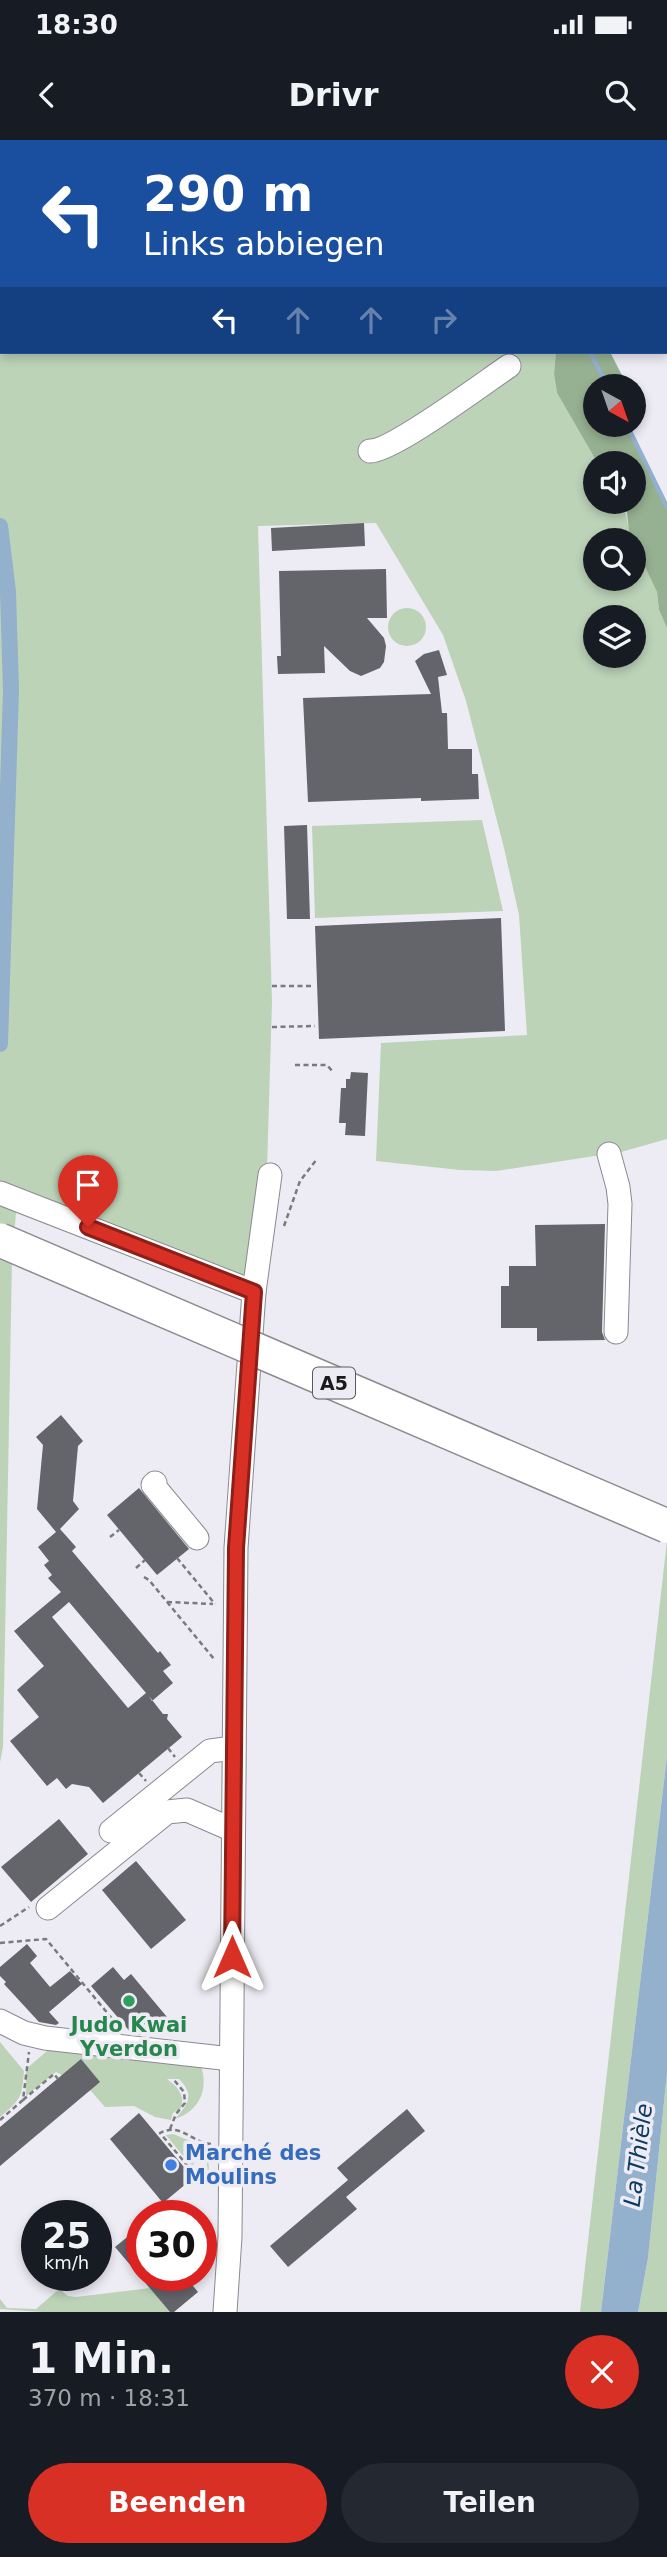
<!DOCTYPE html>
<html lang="de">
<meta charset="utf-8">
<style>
:root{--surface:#171b24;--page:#242831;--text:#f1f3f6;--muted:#9ea1a6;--accent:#d93025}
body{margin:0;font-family:"DejaVu Sans",sans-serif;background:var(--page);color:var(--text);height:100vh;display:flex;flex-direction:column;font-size:26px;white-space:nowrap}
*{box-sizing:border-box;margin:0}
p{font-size:23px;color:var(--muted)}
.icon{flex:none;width:38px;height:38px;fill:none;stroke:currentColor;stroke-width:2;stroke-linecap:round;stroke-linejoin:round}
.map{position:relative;height:2172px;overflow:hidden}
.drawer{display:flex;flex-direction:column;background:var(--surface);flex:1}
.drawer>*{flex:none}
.banner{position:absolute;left:0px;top:0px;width:668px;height:214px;box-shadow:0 4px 10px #0003;background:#1a4fa0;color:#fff;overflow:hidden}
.needle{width:46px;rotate:140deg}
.fabs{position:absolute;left:583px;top:234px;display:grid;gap:14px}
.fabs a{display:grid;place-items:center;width:63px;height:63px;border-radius:50%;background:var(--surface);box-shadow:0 4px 10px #0003;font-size:35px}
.speed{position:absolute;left:21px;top:2060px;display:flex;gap:14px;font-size:35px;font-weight:700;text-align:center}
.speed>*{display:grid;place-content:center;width:91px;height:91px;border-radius:50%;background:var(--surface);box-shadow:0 4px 10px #0003;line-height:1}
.speed small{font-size:18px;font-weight:400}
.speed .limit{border:10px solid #d22;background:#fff;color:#111}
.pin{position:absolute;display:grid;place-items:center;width:60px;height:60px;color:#fff;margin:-72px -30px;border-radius:50% 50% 50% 0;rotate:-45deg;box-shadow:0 0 7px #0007}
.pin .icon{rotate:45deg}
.me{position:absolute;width:77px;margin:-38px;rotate:0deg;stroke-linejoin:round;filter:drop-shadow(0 0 5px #0008)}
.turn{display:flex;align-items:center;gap:24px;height:147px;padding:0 28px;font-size:32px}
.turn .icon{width:91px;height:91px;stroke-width:2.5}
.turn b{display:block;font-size:49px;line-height:60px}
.lanes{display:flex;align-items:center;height:66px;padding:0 28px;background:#0003;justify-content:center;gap:35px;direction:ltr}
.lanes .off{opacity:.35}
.round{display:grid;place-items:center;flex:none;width:74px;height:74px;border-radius:37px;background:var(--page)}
.overview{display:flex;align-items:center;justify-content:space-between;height:119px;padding:0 28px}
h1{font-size:42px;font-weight:600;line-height:52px}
.button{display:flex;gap:14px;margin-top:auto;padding:14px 28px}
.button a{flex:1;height:80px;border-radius:42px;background:var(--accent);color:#fff;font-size:28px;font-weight:600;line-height:80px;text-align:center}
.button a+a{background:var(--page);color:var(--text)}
.status{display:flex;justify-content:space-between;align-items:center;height:49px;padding:0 35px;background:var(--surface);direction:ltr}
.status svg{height:19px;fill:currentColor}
header{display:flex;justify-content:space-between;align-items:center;height:91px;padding:0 28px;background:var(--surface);font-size:32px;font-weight:600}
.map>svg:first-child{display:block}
</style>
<div class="status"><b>18:30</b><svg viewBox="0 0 49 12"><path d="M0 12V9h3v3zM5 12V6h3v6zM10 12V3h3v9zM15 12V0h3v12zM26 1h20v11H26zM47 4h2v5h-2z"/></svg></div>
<header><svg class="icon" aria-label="back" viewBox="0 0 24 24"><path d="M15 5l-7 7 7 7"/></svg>Drivr<svg class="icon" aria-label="search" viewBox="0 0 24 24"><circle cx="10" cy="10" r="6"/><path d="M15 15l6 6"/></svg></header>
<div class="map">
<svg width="667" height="2172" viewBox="0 0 667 2172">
<rect width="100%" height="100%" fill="#edecf4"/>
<!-- green -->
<g fill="#bcd3b8" fill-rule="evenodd">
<path d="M153 0H480L475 2Z"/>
<path d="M0 136 2 212H556L554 234 557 253 598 324H595V362H621C628 375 627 388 633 401H595V439H634V402L657 452 659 470 667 488V999L621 1012 496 1031 460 1030 376 1021 381 903 527 895 519 775 504 708 466 561 443 495 376 383 258 386 272 862 267 1029 254 1152 17 1060 12 1121 3 1607 0 1622ZM595 478H634V516H595Z"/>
<circle cx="407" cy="487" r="19"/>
<path d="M482 680 503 771 315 778 312 686Z"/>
<path d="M667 1400V1616L601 2172H580Z"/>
<path d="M0 1902 24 1931C22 1958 20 1960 0 1977Z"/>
<path d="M54 1905 201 1926C209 1950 199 1971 175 1979 187 1965 196 1956 179 1939H167C175 1945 186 1954 181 1968L173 1973 171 1980 155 1977 134 1966 105 1967 90 1950 56 1932 26 1956V1929Z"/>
<path d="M667 1933V2172H638L648 2118Z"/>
<path d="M173 1994 208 2008 209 2033H207V2016H195L193 2028 166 1995Z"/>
<path d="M150 2148 170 2172H42L0 2169V2159L7 2168 36 2169 59 2149 68 2156 76 2157Z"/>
</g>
<!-- forest -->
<path fill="#96b191" d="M556 212H610L628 247H595V285H632L631 293 667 367V488L659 470 657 452 629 393 627 372 621 362H634V324H598L557 253 554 234Z"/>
<!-- water -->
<path fill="#93b0cd" d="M667 1616V1933L648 2118 638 2172H601Z"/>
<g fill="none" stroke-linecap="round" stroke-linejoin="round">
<!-- stream -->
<g stroke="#93b0cd" stroke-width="4.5">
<path d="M486 0 487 2"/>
<path d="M590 212 608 247"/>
<path d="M627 285 667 367"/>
</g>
<!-- canal -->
<path stroke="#93b0cd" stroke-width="16" d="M0 386 8 452 11 550 0 904"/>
</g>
<!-- building -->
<g fill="#64646b" fill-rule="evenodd">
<path d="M364 383 365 406 272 411 271 388Z"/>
<path d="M386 429 387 478H367L384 498 386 506 384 522 380 528 361 536 350 531 324 506 325 533 278 534 277 516H281L279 431Z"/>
<path d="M439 510 447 535 438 537 442 573H447L448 609H472V634H478L479 659 421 661V658L308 662 303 558 431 554 415 521 424 514Z"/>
<path d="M307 685 310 779H287L284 686Z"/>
<path d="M501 778 505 891 319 899 315 786Z"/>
<path d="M351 932 368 933 365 996 345 995 346 983H339L341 948H346V939H350Z"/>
<path d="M605 1084 602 1192 605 1200 537 1201V1188H501V1146H509V1126H536L535 1085Z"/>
<path d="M61 1275 83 1301 78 1306 73 1361 79 1369 60 1389 76 1407 72 1411 158 1513 160 1511 171 1525 163 1531 173 1543 152 1561 149 1556 163 1574H168L167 1579 182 1597 103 1663 89 1647 72 1644 66 1649 57 1638 47 1646 10 1601 39 1577 17 1550 44 1526 14 1491 61 1452 48 1438 52 1435 44 1425 49 1421 38 1407 56 1392 37 1369 43 1305 36 1297ZM69 1462 146 1553 128 1568 52 1477Z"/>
<path d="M139 1348 189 1409 157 1435 107 1375Z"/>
<path d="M59 1679 88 1714 31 1762 1 1727Z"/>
<path d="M136 1721 186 1780 151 1809 102 1750Z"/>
<path d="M27 1804 37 1816 30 1823 50 1847 70 1831 82 1844 49 1872 59 1883 56 1885 39 1882 4 1844 6 1842 0 1836V1827Z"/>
<path d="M113 1827 124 1840 131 1834 167 1877 146 1895 132 1894 91 1846Z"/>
<path d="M81 1919 100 1942 0 2026V1987Z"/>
<path d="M407 1969 425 1991 346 2057 357 2069 288 2127 270 2106 348 2040 337 2028Z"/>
<path d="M139 1973 193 2038 163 2063 110 1999Z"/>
<path d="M142 2085V2135H184L198 2152 174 2172H170L115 2107Z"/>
</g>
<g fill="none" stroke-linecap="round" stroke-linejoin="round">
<!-- minor casing -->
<g stroke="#8b8a91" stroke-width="25">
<g id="minor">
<path d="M370 311C393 311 485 242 509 226"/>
<path d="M609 1014 618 1047 620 1064 616 1192"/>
<path d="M0 1053 254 1152"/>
<path d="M155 1343 153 1345 197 1398"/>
<path d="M111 1691 210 1611 233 1608"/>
<path d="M48 1768 167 1672 187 1670 233 1690"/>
<path d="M0 1881 24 1893 45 1898 231 1919"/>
<path d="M225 2172 230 2097 236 1408 254 1152 270 1035"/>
</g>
</g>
<!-- path -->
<g stroke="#7a797e" stroke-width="2.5" stroke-dasharray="5 3.5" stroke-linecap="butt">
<path d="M272 846H314"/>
<path d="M272 887 315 886"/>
<path d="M295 925H327L333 932"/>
<path d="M284 1086 300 1041 317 1019"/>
<path d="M110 1397 119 1390"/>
<path d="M177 1418 215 1464"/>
<path d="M136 1428 145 1420"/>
<path d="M144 1437 149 1440 214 1519"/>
<path d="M167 1462 213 1464"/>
<path d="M168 1608 175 1617"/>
<path d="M139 1633 146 1641"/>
<path d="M0 1786 29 1767"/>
<path d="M0 1803 46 1799 119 1887"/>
<path d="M23 1960 54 1934 58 1939"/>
<path d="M0 1980 23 1960 29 1912"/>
<path d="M170 1989 176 1974 185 1963 184 1952 174 1940"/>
<path d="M197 2041 192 2031 160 1993C181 1982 192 2003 211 2004"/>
</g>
<!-- minor -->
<use href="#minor" stroke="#fff" stroke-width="23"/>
<!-- highway-bridge casing -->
<g stroke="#8b8a91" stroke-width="36" stroke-linecap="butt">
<path id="highway-bridge" d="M0 1100 667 1386"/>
</g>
<!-- highway-bridge -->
<use href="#highway-bridge" stroke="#fff" stroke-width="33"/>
</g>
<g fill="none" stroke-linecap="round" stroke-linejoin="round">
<!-- route casing -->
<g stroke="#8d1f18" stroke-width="18">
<path id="route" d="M88 1087 254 1152 236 1408 232 1817"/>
</g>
<!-- route -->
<use href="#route" stroke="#d93025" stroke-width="12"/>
</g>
<!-- markers -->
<circle fill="#2e9e5b" stroke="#edecf4" stroke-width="2.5" cx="129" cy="1861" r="7"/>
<circle fill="#3f7fe0" stroke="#edecf4" stroke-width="2.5" cx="171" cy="2025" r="7"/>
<g text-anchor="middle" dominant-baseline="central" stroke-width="7" stroke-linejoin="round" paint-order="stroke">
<!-- shield labels -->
<rect fill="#edecf4" stroke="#59595e" stroke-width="2" x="313" y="1227.5" width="42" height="31" rx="5"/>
<g font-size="19" font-weight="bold" fill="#1a1a1d">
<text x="334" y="1243">A5</text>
</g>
<!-- leisure labels -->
<g font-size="21" font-weight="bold" fill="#27864d" stroke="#edecf4">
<text x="129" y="1885">Judo Kwai<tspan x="129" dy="24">Yverdon</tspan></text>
</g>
<!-- shop labels -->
<g font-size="21" font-weight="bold" fill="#366cbe" stroke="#edecf4" text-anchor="start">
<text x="185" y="2013">Marché des<tspan x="185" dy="24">Moulins</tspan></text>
</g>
<!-- water labels -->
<g font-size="23" font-style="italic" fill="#0d3b62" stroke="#edecf4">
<text transform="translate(638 2015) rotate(-83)">La Thièle</text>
</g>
</g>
</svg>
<div class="fabs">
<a><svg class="needle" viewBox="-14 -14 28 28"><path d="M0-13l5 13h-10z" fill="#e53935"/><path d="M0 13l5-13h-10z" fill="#9ea1a6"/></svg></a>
<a><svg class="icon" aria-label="sound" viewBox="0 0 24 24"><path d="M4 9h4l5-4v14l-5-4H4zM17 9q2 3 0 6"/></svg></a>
<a><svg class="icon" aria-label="search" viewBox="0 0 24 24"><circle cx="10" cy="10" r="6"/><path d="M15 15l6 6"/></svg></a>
<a><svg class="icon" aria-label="layers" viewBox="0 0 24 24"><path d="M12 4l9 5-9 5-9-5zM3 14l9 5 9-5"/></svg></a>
</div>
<div class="speed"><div>25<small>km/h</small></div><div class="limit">30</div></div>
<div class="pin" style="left:88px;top:1087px;background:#d93025"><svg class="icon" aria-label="arrive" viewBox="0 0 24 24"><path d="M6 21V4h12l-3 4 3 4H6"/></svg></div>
<svg class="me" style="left:232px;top:1817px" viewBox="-20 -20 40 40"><path d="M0-17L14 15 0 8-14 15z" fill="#d93025" stroke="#fff" stroke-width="4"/></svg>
<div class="banner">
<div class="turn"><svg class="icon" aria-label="left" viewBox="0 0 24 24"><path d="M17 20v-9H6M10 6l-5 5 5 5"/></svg><div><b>290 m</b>Links abbiegen</div></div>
<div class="lanes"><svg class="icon" aria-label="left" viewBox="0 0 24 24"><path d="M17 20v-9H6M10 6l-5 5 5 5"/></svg><svg class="icon off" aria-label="ahead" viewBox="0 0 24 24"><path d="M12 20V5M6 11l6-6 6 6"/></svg><svg class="icon off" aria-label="ahead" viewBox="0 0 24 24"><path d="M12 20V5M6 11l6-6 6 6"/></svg><svg class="icon off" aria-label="right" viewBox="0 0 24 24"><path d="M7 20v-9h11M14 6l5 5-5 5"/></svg></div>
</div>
</div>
<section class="drawer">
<div class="overview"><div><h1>1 Min.</h1><p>370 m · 18:31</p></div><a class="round" style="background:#d93025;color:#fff"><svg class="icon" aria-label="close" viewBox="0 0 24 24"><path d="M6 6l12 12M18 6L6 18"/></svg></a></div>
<div class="button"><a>Beenden</a><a>Teilen</a></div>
</section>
